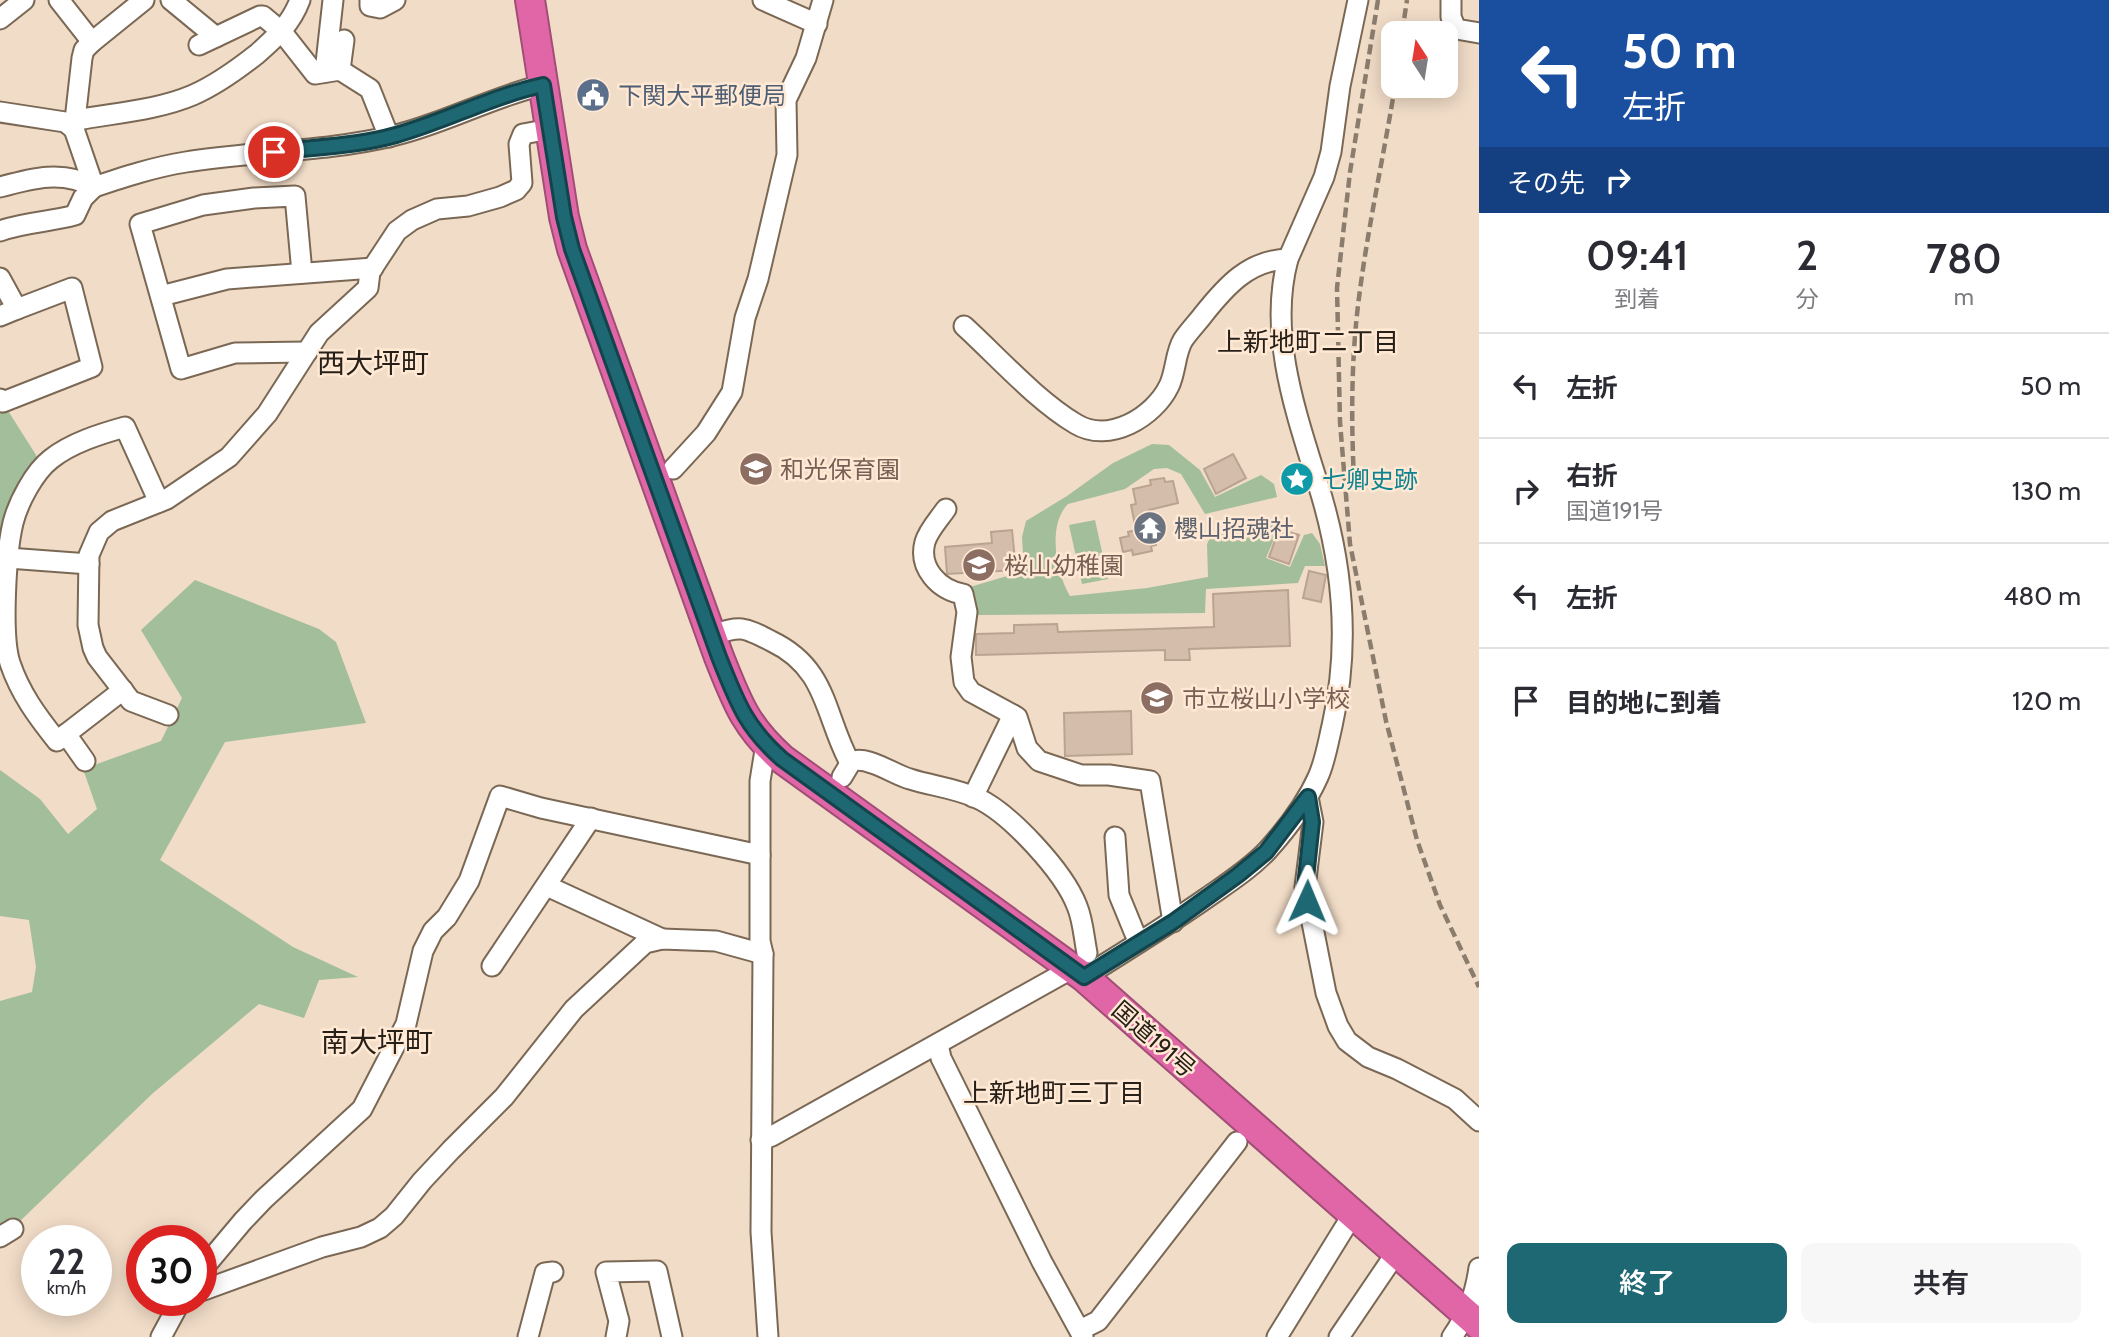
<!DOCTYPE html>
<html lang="ja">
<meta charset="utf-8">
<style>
:root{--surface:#fff;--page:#f7f7f7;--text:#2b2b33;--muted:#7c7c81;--line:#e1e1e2;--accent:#1e6873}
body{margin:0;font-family:Cabin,"Noto Sans JP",sans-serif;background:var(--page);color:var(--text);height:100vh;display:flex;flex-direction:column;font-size:26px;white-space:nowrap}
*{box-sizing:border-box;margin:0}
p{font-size:23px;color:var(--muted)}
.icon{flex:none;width:38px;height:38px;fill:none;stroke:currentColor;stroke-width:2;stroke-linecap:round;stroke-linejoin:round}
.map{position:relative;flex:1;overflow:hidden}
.panel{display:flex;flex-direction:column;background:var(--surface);width:630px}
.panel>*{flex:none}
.banner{background:#1a4fa0;color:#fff;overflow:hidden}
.needle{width:46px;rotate:348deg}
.buttons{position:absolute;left:1381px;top:21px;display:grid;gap:14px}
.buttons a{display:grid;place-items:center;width:77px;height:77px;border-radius:14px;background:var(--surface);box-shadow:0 4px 18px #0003;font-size:35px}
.speed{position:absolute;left:21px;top:1225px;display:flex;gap:14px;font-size:35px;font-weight:700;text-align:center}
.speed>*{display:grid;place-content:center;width:91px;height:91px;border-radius:50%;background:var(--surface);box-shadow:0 4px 18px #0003;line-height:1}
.speed small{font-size:18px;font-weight:400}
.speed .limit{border:10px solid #d22;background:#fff;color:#111}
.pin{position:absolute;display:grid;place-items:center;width:60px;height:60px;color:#fff;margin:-30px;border:4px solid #fff;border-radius:50%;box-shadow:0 2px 7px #0007}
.me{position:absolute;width:77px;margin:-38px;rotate:1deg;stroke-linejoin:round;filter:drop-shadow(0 0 5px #0008)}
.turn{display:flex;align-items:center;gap:24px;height:147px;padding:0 28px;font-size:32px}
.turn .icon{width:91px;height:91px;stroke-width:2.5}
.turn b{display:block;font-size:49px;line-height:60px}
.then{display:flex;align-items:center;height:66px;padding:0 28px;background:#0003;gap:14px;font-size:26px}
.eta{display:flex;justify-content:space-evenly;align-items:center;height:119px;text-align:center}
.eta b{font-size:42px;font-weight:600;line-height:49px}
.primary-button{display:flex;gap:14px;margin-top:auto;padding:14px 28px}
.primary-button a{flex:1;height:80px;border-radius:14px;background:var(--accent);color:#fff;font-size:28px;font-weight:600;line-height:80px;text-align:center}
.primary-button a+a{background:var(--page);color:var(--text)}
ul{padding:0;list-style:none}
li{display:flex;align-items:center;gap:21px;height:105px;padding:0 28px;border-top:2px solid var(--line)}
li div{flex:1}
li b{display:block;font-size:26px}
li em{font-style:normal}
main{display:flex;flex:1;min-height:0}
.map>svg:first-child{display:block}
</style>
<main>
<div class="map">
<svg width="1479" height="1337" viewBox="0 0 1479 1337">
<rect width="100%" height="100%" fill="#f1dcc7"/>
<!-- green -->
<g fill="#a2be9a">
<path d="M5 406 36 455 37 468 0 538V410Z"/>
<path d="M1152 444 1169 445 1200 470 1215 497 1261 475 1274 484 1277 497 1205 514 1181 474 1167 468 1154 469 1125 489 1068 504C1047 525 1056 573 1070 596L1147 588 1208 577 1207 544 1211 536 1282 520 1266 558 1290 567 1304 535 1312 533 1320 544 1325 566H1305L1298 583 1206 589 1205 613 976 615 970 587 1024 571 1022 537 1026 521 1067 496 1113 463Z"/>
<path d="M1095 520 1108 579 1082 584 1069 525Z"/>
<path d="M195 580 319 629 336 642 366 723 225 742 160 860 293 947 358 977 319 980 304 1018 259 1004 152 1094 18 1223 0 1226V1001L32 992 36 967 29 920 0 916V770L40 799 68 834 97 809 83 769 161 741 182 698 141 630Z"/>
</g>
<!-- building -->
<g fill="#d5bdab" stroke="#baa391" stroke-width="2">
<path d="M1233 454 1246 478 1216 494 1204 469Z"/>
<path d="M1164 478 1165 482 1173 481 1178 503 1149 510 1156 545 1151 546 1152 551 1133 555 1132 550 1123 552 1120 538 1129 536 1128 532 1136 530 1131 505 1136 504 1133 489 1151 485 1150 480Z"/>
<path d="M1279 529 1299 535 1289 564 1269 557Z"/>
<path d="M1012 530 1016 570 947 574 945 547 992 543 991 532Z"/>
<path d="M1309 571 1326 575 1321 602 1303 598Z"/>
<path d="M1288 590 1290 646 1189 649 1190 660H1165V650L976 655V634L1014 633V625L1057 624 1058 632 1214 627 1213 594Z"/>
<path d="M1131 711 1132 754 1065 756 1064 713Z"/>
</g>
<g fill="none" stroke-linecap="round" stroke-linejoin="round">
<!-- minor casing -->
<g stroke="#7a6855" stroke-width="23">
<g id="minor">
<path d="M59 0 92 42 144 0"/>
<path d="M171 0 216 37"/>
<path d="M370 0V6L380 8 395 0"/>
<path d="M763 0 817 24"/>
<path d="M1451 0V17L1456 29 1479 33"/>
<path d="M0 19 24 0"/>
<path d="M92 42 84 50 82 58 74 129 94 187C124 177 154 167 186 162 254 151 325 152 392 136 444 124 491 97 543 85"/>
<path d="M199 45 260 16H263L282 32 315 74 340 70 370 89 389 137"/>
<path d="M340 70 344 40"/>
<path d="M325 72 333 0"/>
<path d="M0 112 65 122 74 129"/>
<path d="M77 120C115 113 158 110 193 95 216 85 238 69 257 54 276 37 291 24 300 0"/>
<path d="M0 187C33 178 63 170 94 187L83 198 75 215C51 222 24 222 0 231"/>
<path d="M302 273 295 196 254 198 203 205 140 224 181 369 235 353 307 352"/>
<path d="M0 278 17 309 72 288 92 367 3 402 0 399"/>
<path d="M161 296 227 279 373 268"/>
<path d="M0 316 17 309"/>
<path d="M964 326C999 358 1036 400 1076 424 1109 444 1154 417 1169 386 1176 372 1175 353 1183 340 1189 331 1197 323 1203 315 1226 286 1249 260 1288 259"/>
<path d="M673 469 706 433 732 392 745 318 758 279 787 155 786 100 806 58 823 0"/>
<path d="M946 509C939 519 928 531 925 542 918 568 939 590 963 594L967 612 961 657 964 682 971 692 1017 717 1027 748 1039 761 1081 775H1109L1150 781 1173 922"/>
<path d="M8 558 89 564"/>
<path d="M710 635C742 626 742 626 771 641 828 668 824 715 850 763"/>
<path d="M123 690 57 741C37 716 20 693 10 663 1 635 6 552 13 523 18 503 34 472 51 459 71 443 100 434 125 427L159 502"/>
<path d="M168 715 131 701 97 657 93 648 88 625 89 555 99 532 112 521 167 499 229 457 267 414 319 333 368 288 370 272 397 231 412 220 437 209 468 206 500 197 516 190 522 183 519 144 523 134 550 129"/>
<path d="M66 734 85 761"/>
<path d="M766 744 760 781V941L763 954 761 1232 768 1337"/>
<path d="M842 777 851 762C866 754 894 775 910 779 932 786 955 788 977 798 1010 813 1064 872 1077 906 1083 920 1084 938 1087 953"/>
<path d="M973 797 1013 715"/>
<path d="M1308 797 1313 822 1305 887 1326 993 1338 1026 1347 1041 1368 1057 1397 1069 1455 1099 1479 1121"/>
<path d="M1115 837 1119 895 1135 934"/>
<path d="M547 886 662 939"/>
<path d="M492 966 591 818"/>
<path d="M1084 977C1126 951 1168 925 1208 897 1228 883 1250 869 1267 851 1286 830 1306 804 1318 777 1325 762 1328 743 1332 726 1351 643 1343 562 1317 481 1295 410 1268 333 1288 259L1324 177 1331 152 1340 86 1358 0"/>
<path d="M938 1044 941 1058 1042 1262 1083 1337"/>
<path d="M761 1140 772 1136 1073 968"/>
<path d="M0 1237 13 1229"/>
<path d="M201 1271 243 1221 264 1199 362 1109 406 1024 423 951 433 931 447 917 469 881 500 796 541 808 760 855"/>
<path d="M201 1291 322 1247 361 1237 380 1228 394 1216 422 1181 451 1150 504 1097 574 1009 645 943 662 939 716 941 763 954"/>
<path d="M1080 1330 1098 1321 1237 1142"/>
<path d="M161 1337 181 1300"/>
<path d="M528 1337 545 1273 553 1272"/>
<path d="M616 1337 619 1321 606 1272 657 1271 672 1337"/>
<path d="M1277 1337 1353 1214"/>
<path d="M1339 1337 1396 1253"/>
<path d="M1452 1337C1468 1314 1475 1295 1479 1268"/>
</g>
</g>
<!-- highway casing -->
<g stroke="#a04e75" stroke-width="32">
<path id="highway" d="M530 0 564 217 572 249 719 657C737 702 745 726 782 759L1084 977 1479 1325"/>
</g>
<!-- minor -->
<use href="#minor" stroke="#fff" stroke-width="19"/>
<!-- highway -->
<use href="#highway" stroke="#e166a7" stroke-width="28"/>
<!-- rail -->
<g stroke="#8b7d6e" stroke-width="4.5" stroke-dasharray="10 5" stroke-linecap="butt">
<path d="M1378 0 1350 172 1337 288 1340 422 1350 544 1386 721 1417 840 1440 905 1479 987"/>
<path d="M1402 33 1407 0"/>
<path d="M1354 481C1351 417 1351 354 1360 290 1369 222 1384 154 1395 86"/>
</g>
</g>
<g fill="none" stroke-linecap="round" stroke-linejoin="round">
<!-- route casing -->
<g stroke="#14444b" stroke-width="18">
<path id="route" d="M274 152C313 147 358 146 396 135 446 121 492 96 543 85L564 217 572 249 719 657C737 702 745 726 782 759L1084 977 1173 922 1238 875 1266 852 1308 797 1312 822 1305 887 1307 901"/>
</g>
<!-- route -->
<use href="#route" stroke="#1e6873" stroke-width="12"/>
</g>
<!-- icons -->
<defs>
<g id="civic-disc" transform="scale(1.75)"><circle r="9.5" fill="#5c6f8a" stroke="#ffe9d4"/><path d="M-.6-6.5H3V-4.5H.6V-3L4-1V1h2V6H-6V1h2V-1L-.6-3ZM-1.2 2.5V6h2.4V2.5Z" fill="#fff"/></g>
<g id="school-disc" transform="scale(1.75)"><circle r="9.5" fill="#8d6e63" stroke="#ffe9d4"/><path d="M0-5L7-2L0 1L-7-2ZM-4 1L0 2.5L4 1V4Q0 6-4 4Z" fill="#fff"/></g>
<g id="sight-disc" transform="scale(1.75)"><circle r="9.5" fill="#0f9aa8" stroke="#ffe9d4"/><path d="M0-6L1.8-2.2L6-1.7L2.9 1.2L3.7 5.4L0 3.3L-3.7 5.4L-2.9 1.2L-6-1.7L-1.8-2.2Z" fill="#fff"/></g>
<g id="temple-disc" transform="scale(1.75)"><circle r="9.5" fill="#6b7280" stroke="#ffe9d4"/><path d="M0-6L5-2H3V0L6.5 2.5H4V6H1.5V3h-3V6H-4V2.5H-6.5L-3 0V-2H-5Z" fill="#fff"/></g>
</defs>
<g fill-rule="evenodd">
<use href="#civic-disc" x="593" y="95"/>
<use href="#school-disc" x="756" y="469"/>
<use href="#sight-disc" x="1297" y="479"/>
<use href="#temple-disc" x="1150" y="528"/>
<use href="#school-disc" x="979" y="565"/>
<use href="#school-disc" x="1157" y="698"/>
</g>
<g text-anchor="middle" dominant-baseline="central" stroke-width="5" stroke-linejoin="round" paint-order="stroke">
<!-- service labels -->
<g font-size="24" fill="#4e5e75" stroke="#ffe9d4" text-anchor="start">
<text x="618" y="95">下関大平郵便局</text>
</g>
<!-- education labels -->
<g font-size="24" fill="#785e54" stroke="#ffe9d4" text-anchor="start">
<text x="780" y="469">和光保育園</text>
<text x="1004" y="565">桜山幼稚園</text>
<text x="1182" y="698">市立桜山小学校</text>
</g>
<!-- culture labels -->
<g font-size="24" fill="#0d838f" stroke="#ffe9d4" text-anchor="start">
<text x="1322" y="479">七卿史跡</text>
</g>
<!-- worship labels -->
<g font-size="24" fill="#5b616d" stroke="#ffe9d4" text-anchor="start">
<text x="1174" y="528">櫻山招魂社</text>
</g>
<!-- street labels -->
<g font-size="24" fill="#272018" stroke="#ffe9d4">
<text transform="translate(1154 1039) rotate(41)">国道191号</text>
</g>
<!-- neighbourhood labels -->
<g font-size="26" fill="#272018" stroke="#ffe9d4">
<text x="1308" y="342">上新地町二丁目</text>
<text x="1054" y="1093">上新地町三丁目</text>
</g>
<!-- quarter labels -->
<g font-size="28" fill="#272018" stroke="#ffe9d4">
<text x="373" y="363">西大坪町</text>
<text x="377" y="1042">南大坪町</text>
</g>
</g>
</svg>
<div class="buttons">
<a><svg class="needle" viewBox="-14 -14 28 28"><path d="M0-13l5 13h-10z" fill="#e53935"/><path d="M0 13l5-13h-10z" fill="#7c7c81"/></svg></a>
</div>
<div class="speed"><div>22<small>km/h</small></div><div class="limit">30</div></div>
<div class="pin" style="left:274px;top:152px;background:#d93025"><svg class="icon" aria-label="arrive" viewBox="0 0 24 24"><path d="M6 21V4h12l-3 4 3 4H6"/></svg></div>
<svg class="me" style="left:1307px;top:901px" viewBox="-20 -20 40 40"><path d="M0-17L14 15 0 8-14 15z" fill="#1e6873" stroke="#fff" stroke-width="4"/></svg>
</div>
<section class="panel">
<div class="banner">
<div class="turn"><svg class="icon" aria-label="left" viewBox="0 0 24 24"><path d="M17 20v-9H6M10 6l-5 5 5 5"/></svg><div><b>50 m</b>左折</div></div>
<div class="then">その先<svg class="icon" aria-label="right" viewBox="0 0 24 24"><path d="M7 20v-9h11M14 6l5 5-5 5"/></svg></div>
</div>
<div class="eta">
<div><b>09:41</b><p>到着</p></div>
<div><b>2</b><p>分</p></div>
<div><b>780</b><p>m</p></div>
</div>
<ul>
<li><svg class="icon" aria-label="left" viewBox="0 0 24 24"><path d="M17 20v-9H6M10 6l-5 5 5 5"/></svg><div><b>左折</b></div><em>50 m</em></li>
<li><svg class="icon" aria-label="right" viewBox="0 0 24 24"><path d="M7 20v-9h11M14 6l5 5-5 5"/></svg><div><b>右折</b><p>国道191号</p></div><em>130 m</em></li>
<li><svg class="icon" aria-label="left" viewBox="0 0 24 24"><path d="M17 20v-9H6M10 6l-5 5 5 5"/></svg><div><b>左折</b></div><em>480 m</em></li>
<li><svg class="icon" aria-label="arrive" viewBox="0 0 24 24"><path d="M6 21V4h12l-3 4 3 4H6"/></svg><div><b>目的地に到着</b></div><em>120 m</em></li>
</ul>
<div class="primary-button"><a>終了</a><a>共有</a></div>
</section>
</main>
